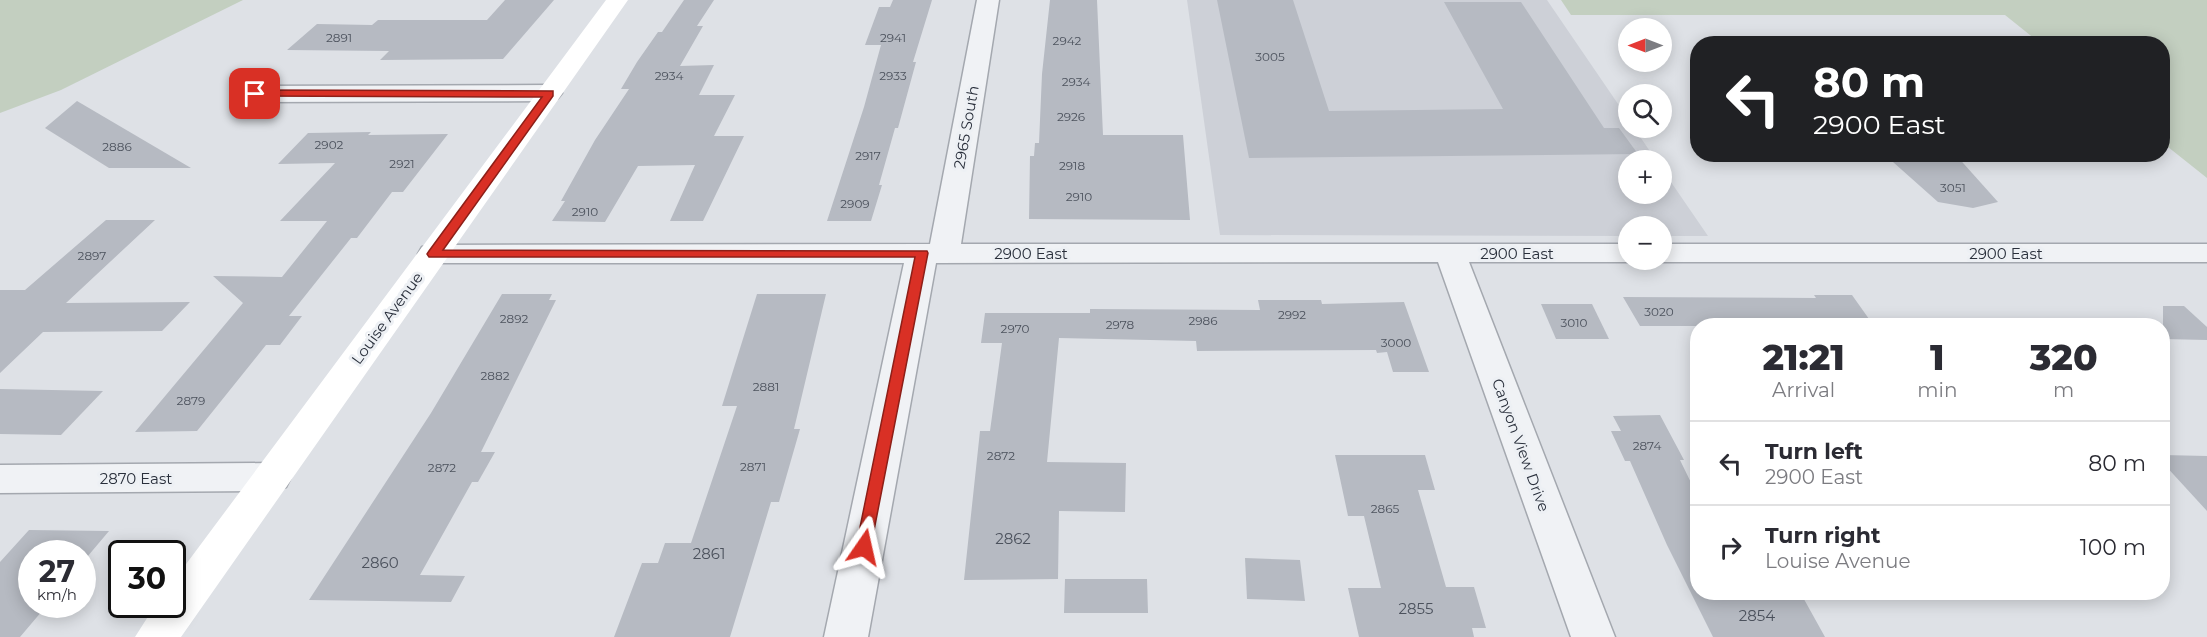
<!DOCTYPE html>
<meta charset="utf-8">
<style>
:root{--surface:#fff;--page:#f7f7f7;--text:#2b2b33;--muted:#7c7c81;--line:#e1e1e2}
body{margin:0;font-family:Montserrat,sans-serif;background:var(--page);color:var(--text);height:100vh;display:flex;flex-direction:column;font-size:22px;white-space:nowrap}
*{box-sizing:border-box;margin:0}
p{font-size:20px;color:var(--muted)}
.icon{flex:none;width:33px;height:33px;fill:none;stroke:currentColor;stroke-width:2;stroke-linecap:round;stroke-linejoin:round}
.map{position:relative;flex:1;overflow:hidden}
.drawer{position:absolute;left:1690px;top:318px;width:480px;height:282px;display:flex;flex-direction:column;background:var(--surface);border-radius:24px;box-shadow:0 3px 15px #0003}
.drawer>*{flex:none}
.banner{position:absolute;left:1690px;top:36px;width:480px;height:126px;border-radius:24px;box-shadow:0 3px 15px #0003;background:#202124;color:#fff;overflow:hidden}
.needle{width:39px;rotate:270deg}
.controls{position:absolute;left:1618px;top:18px;display:grid;gap:12px}
.controls a{display:grid;place-items:center;width:54px;height:54px;border-radius:50%;background:var(--surface);box-shadow:0 3px 15px #0003;font-size:30px}
.speed{position:absolute;left:18px;top:540px;display:flex;gap:12px;font-size:30px;font-weight:700;text-align:center}
.speed>*{display:grid;place-content:center;width:78px;height:78px;border-radius:50%;background:var(--surface);box-shadow:0 3px 15px #0003;line-height:1}
.speed small{font-size:15px;font-weight:400}
.speed .limit{border:3px solid #111;border-radius:9px;background:#fff;color:#111}
.pin{position:absolute;display:grid;place-items:center;width:51px;height:51px;color:#fff;margin:-26px;border-radius:12px;box-shadow:0 3px 9px #0006}
.me{position:absolute;width:66px;margin:-33px;rotate:11deg;stroke-linejoin:round;filter:drop-shadow(0 0 4px #0008)}
.turn{display:flex;align-items:center;gap:21px;height:126px;padding:0 24px;font-size:27px}
.turn .icon{width:78px;height:78px;stroke-width:2.5}
.turn b{display:block;font-size:42px;line-height:51px}
.eta{display:flex;justify-content:space-evenly;align-items:center;height:102px;text-align:center}
.eta b{font-size:36px;font-weight:800;line-height:42px}
ul{padding:0;list-style:none}
li{display:flex;align-items:center;gap:18px;height:84px;padding:0 24px;border-top:2px solid var(--line)}
li div{flex:1}
li b{display:block;font-size:22px}
li em{font-style:normal}
.map>svg:first-child{display:block}
</style>
<div class="map">
<svg width="2207" height="637" viewBox="0 0 2207 637">
<rect width="100%" height="100%" fill="#dee1e6"/>
<!-- built -->
<path fill="#cdd0d7" d="M1187 0H1547L1629 120V128H1634L1656 160H1629V194H1662V169L1708 236H1662V226H1629V236L1220 235Z"/>
<!-- green -->
<g fill="#c3cfc0">
<path d="M0 0H243L61 90 0 113Z"/>
<path d="M1561 0H2207V178L2163 143V44L2040 43 2005 15H1571Z"/>
</g>
<!-- building -->
<g fill="#b6bac2">
<path d="M505 0H554L503 59 380 60 389 51 287 50 317 24 372 25 378 20H487Z"/>
<path d="M684 0H714L697 26H703L680 66 714 65 699 95H735L714 136H744L703 221H670L695 165 638 166 605 222 552 221 565 201H561L595 140 629 89H621L637 62 658 32H662Z"/>
<path d="M893 0H932L913 62H916L898 128H895L879 185H882L871 221H827L864 107 881 45H865L879 7H890Z"/>
<path d="M1050 0H1097L1103 135H1183L1190 220 1029 219 1030 156H1034L1035 143H1039L1042 74Z"/>
<path d="M1217 0H1293L1329 111 1503 109 1444 2H1521L1604 128H1619L1638 154 1249 158Z"/>
<path d="M77 101 191 168H109L45 128Z"/>
<path d="M371 132 368 135 448 134 403 192H392L357 238H351L289 316H302L280 345H266L197 431 135 432 243 303 213 276 282 277 327 221H280L335 163 278 164 308 133Z"/>
<path d="M1884 154H1955L1998 202 1973 208 1938 202Z"/>
<path d="M106 220H155L66 303 190 302 162 331 43 332 0 373V290H25Z"/>
<path d="M502 294H552L549 300H556L481 452H495L478 482H472L420 575 465 576 451 602 309 600 431 413Z"/>
<path d="M757 294H826L794 429H800L779 502H771L730 637H614L642 563H658L665 543H691L737 406H722Z"/>
<path d="M1814 295H1852L1874 326H1640L1623 297 1816 298Z"/>
<path d="M1258 300H1321L1322 304 1404 302 1429 372H1393L1387 352 1377 353 1376 350 1197 351 1196 341 1059 338 1047 462 1126 463 1125 512 1059 511 1058 579 964 580 980 431H990L1002 343H981L985 313H1090V309L1260 310Z"/>
<path d="M1541 304H1592L1609 339H1556Z"/>
<path d="M2163 306H2184L2207 327V340L2163 339Z"/>
<path d="M0 389 103 391 61 435 0 434Z"/>
<path d="M1660 415 1684 460H1680L1698 497V592H1800L1825 637H1713L1667 545 1630 461H1625L1611 431H1621L1613 416Z"/>
<path d="M1335 455H1425L1435 490H1418L1446 587H1474L1486 628H1472L1474 637H1359L1348 588H1381L1364 516H1348Z"/>
<path d="M2163 455 2207 456V511L2163 463Z"/>
<path d="M29 530 109 531 82 563V554H32V604H48L20 637H0V562Z"/>
<path d="M1245 558 1300 560 1305 601 1247 599Z"/>
<path d="M1065 579H1147L1148 613H1064Z"/>
</g>
<g fill="none" stroke-linecap="round" stroke-linejoin="round">
<!-- street casing -->
<g stroke="#a4a8af" stroke-width="3">
<g id="street">
<path d="M977 0H999L961 244H1629V260H1640L1629 262H1469L1615 637H1571L1438 262 936 263 868 637H824L904 263H433L422 261 418 254 422 247 433 245 930 244Z"/>
<path d="M549 85 558 88 562 93 558 98 549 101 255 102 246 99 242 94 246 89 255 86Z"/>
<path d="M1662 244H2207V262H1662L1651 260H1662Z"/>
<path d="M272 463 286 467 291 477 286 487 272 491 0 493V465Z"/>
</g>
</g>
<!-- street -->
<use href="#street" fill="#f0f2f5" fill-rule="evenodd"/>
<!-- secondary -->
<path fill="#fff" fill-rule="evenodd" d="M606 0H628L181 637H135L156 604H172V583Z"/>
</g>
<!-- route -->
<path fill="#d93025" stroke="#8d1f18" stroke-width="1.5" d="M255 90 553 91V96L443 250 927 251 928 253 870 551 864 553 858 551 856 547 915 257H429L427 254 429 251 542 97 251 96V91Z"/>
<g text-anchor="middle" dominant-baseline="central" stroke-width="6" stroke-linejoin="round" paint-order="stroke">
<!-- number labels -->
<g font-size="12" fill="#4c525d">
<text x="339" y="37">2891</text>
<text x="893" y="37">2941</text>
<text x="1067" y="40">2942</text>
<text x="1270" y="56">3005</text>
<text x="669" y="75">2934</text>
<text x="893" y="75">2933</text>
<text x="1076" y="81">2934</text>
<text x="1071" y="116">2926</text>
<text x="329" y="144">2902</text>
<text x="117" y="146">2886</text>
<text x="868" y="155">2917</text>
<text x="402" y="163">2921</text>
<text x="1072" y="165">2918</text>
<text x="1953" y="187">3051</text>
<text x="1079" y="196">2910</text>
<text x="855" y="203">2909</text>
<text x="585" y="211">2910</text>
<text x="92" y="255">2897</text>
<text x="1659" y="311">3020</text>
<text x="1292" y="314">2992</text>
<text x="514" y="318">2892</text>
<text x="1203" y="320">2986</text>
<text x="1574" y="322">3010</text>
<text x="1120" y="324">2978</text>
<text x="1015" y="328">2970</text>
<text x="1396" y="342">3000</text>
<text x="495" y="375">2882</text>
<text x="766" y="386">2881</text>
<text x="191" y="400">2879</text>
<text x="1647" y="445">2874</text>
<text x="1001" y="455">2872</text>
<text x="753" y="466">2871</text>
<text x="442" y="467">2872</text>
<text x="1385" y="508">2865</text>
</g>
<!-- street labels -->
<g font-size="15" fill="#292f3b" stroke="#edf0f4">
<text transform="translate(966 127) rotate(-80)">2965 South</text>
<text x="1031" y="253">2900 East</text>
<text x="1517" y="253">2900 East</text>
<text x="2006" y="253">2900 East</text>
<text transform="translate(387 318) rotate(-54)">Louise Avenue</text>
<text transform="translate(1521 445) rotate(70)">Canyon View Drive</text>
<text x="136" y="478">2870 East</text>
</g>
<!-- near-number labels -->
<g font-size="15" fill="#4c525d">
<text x="1013" y="538">2862</text>
<text x="709" y="553">2861</text>
<text x="380" y="562">2860</text>
<text x="1416" y="608">2855</text>
<text x="1757" y="615">2854</text>
</g>
</g>
</svg>
<div class="controls">
<a><svg class="needle" viewBox="-14 -14 28 28"><path d="M0-13l5 13h-10z" fill="#e53935"/><path d="M0 13l5-13h-10z" fill="#7c7c81"/></svg></a>
<a><svg class="icon" aria-label="search" viewBox="0 0 24 24"><circle cx="10" cy="10" r="6"/><path d="M15 15l6 6"/></svg></a>
<a>+</a>
<a>−</a>
</div>
<div class="speed"><div>27<small>km/h</small></div><div class="limit">30</div></div>
<div class="pin" style="left:255px;top:94px;background:#d93025"><svg class="icon" aria-label="arrive" viewBox="0 0 24 24"><path d="M6 21V4h12l-3 4 3 4H6"/></svg></div>
<svg class="me" style="left:864px;top:547px" viewBox="-20 -20 40 40"><path d="M0-17L14 15 0 8-14 15z" fill="#d93025" stroke="#fff" stroke-width="4"/></svg>
<div class="banner">
<div class="turn"><svg class="icon" aria-label="left" viewBox="0 0 24 24"><path d="M17 20v-9H6M10 6l-5 5 5 5"/></svg><div><b>80 m</b>2900 East</div></div>
</div>
<section class="drawer">
<div class="eta">
<div><b>21:21</b><p>Arrival</p></div>
<div><b>1</b><p>min</p></div>
<div><b>320</b><p>m</p></div>
</div>
<ul>
<li><svg class="icon" aria-label="left" viewBox="0 0 24 24"><path d="M17 20v-9H6M10 6l-5 5 5 5"/></svg><div><b>Turn left</b><p>2900 East</p></div><em>80 m</em></li>
<li><svg class="icon" aria-label="right" viewBox="0 0 24 24"><path d="M7 20v-9h11M14 6l5 5-5 5"/></svg><div><b>Turn right</b><p>Louise Avenue</p></div><em>100 m</em></li>
</ul>
</section>
</div>
